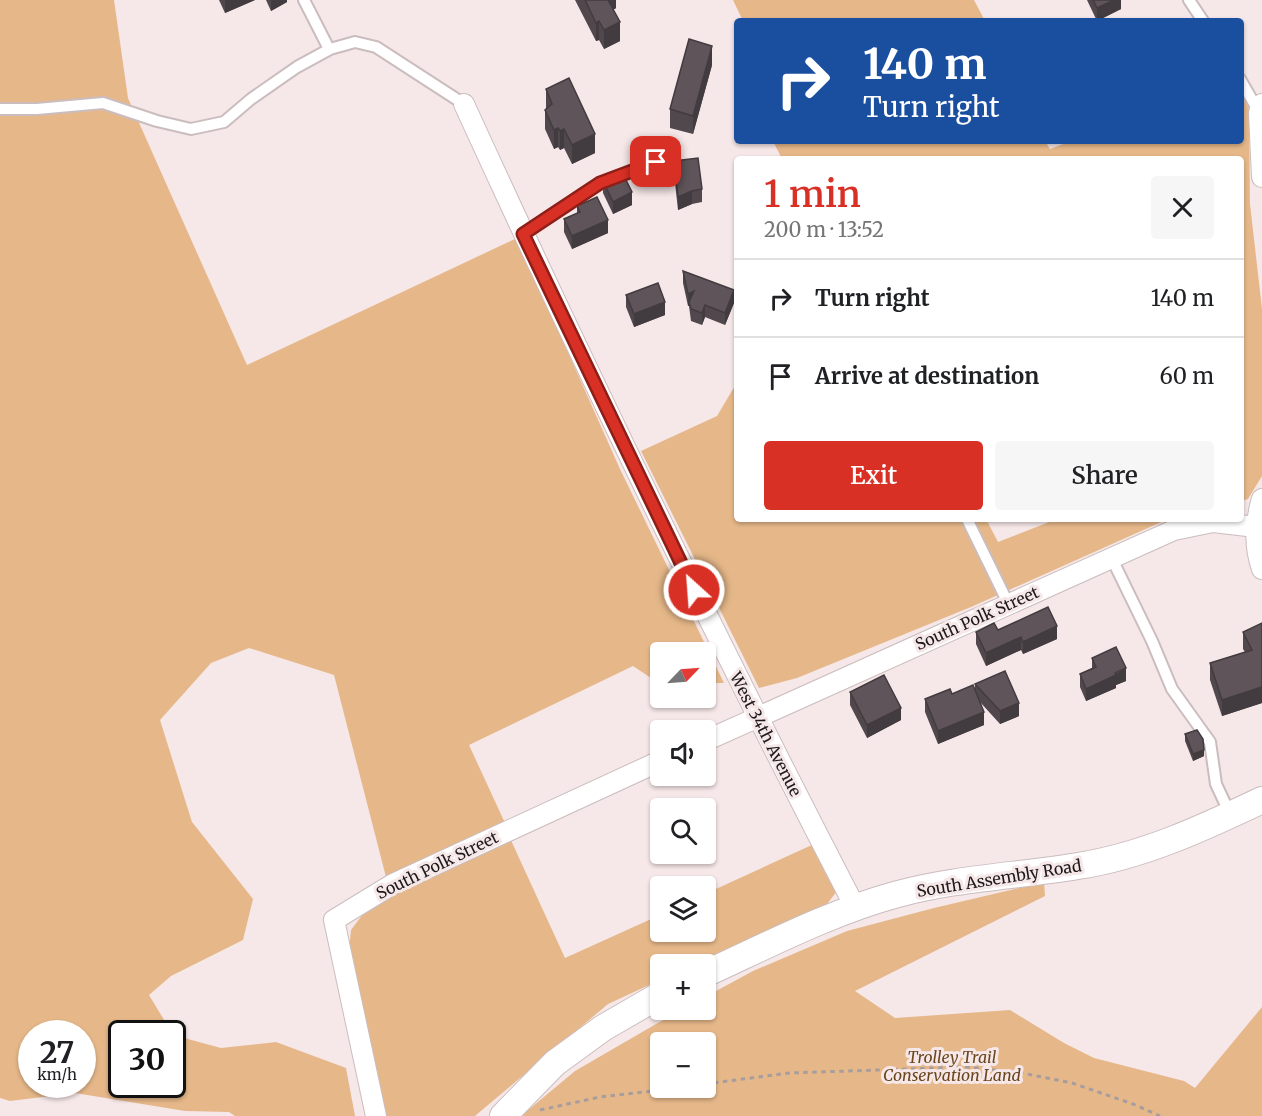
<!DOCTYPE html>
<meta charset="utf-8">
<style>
:root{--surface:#fff;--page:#f6f6f6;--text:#202124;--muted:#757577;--line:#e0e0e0;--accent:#d93025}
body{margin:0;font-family:Merriweather,serif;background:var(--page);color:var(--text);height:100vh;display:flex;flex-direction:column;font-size:22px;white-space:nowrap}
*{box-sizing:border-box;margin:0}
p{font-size:20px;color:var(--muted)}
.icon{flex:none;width:33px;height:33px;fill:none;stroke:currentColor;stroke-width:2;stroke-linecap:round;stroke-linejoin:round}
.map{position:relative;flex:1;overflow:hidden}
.sheet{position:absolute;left:734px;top:156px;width:510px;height:366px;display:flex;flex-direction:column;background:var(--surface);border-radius:6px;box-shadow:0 2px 4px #0004}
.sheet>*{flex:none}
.guide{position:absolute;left:734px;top:18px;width:510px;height:126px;border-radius:6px;box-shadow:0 2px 4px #0004;background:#1a4fa0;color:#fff;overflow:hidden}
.needle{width:39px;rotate:65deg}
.fabs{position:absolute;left:650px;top:642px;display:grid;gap:12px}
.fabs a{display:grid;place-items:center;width:66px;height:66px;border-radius:6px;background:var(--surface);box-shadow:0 2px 4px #0004;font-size:30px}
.speed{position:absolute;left:18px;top:1020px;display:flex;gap:12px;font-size:30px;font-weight:700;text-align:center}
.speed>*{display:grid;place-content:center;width:78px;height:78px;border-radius:50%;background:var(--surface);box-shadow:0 2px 4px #0004;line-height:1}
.speed small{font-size:15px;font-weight:400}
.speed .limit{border:3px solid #111;border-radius:9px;background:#fff;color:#111}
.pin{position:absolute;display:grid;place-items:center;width:51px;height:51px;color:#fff;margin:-26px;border-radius:12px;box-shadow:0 3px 9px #0006}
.me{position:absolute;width:66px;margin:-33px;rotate:334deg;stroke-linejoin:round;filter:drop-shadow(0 0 4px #0008)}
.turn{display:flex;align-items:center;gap:21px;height:126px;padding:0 30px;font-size:27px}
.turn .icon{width:78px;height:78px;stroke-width:2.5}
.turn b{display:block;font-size:42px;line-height:51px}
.round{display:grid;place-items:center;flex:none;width:63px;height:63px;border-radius:6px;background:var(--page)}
.summary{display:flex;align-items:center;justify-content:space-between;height:102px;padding:0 30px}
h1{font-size:36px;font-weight:600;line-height:45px;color:var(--accent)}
.action{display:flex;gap:12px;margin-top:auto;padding:12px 30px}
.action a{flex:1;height:69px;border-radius:6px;background:var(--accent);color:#fff;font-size:24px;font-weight:600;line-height:69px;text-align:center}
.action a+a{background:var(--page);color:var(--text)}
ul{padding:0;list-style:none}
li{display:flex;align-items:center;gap:18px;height:78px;padding:0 30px;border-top:2px solid var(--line)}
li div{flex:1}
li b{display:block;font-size:22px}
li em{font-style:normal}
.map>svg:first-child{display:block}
</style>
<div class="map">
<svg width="1262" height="1116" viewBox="0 0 1262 1116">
<rect width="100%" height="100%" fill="#f6e7e8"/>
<!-- green -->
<g fill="#e6b889" fill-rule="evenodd">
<path d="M0 0H114L128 98 247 365 517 238 620 469 724 683H705V652H660V684L633 666 469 745 505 823 386 877 334 675 249 648 211 663 160 720 192 822 253 899 243 940 171 976 149 995 172 1033 122 1034V1084H172L173 1035 221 1048 276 1042 346 1068 355 1116H235L229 1112 185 1111 75 1093 10 1101 0 1098ZM32 1034H82V1084H32Z"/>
<path d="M733 0H974L985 21H743Z"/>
<path d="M1241 94 1249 109 1250 204 1262 309V476L1248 499 1241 501 1240 159H782L773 141H1045L1050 149 1071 141H1240Z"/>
<path d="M736 384V519H986L998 542 1057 519H1168L971 607 797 678 759 688 641 451 717 416Z"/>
<path d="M509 836 565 958 660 915V932H705V894L814 844 837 891 827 904 695 964H660V980L608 1004 475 1116H385L349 951 351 930 369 906Z"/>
<path d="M1044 882 1045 896 855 991 895 1018 1010 1010 1064 1043 1094 1058 1184 1081 1195 1088 1262 1007V1116H521L575 1071 656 1024 682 1010H705V997L753 971 847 931 934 908ZM660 1042H705V1088H660Z"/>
</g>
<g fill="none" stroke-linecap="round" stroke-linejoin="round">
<!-- service casing -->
<g stroke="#cbbdbe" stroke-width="14">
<g id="service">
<path d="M304 0 329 49"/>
<path d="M1189 0 1203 21"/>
<path d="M1240 79 1259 112"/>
<path d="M0 109H37L103 103 157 121 191 129 224 122 251 99 297 67 330 49 355 42 376 47 464 104"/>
<path d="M523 234 600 183 656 162"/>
<path d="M967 519 1008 603"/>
<path d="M1112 559 1152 641 1172 689 1210 742 1216 784 1230 814"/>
</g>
</g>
<!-- minor casing -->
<g stroke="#cbbdbe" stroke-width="22">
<g id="minor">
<path d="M464 104C588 375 718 643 855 907"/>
<path d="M1262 104 1259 113 1262 177"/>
<path d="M1262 499C1255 522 1254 546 1262 569"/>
<path d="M705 741 1174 530 1213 522 1256 527"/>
<path d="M376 1116 334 920 393 884 660 761"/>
</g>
</g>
<!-- tertiary casing -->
<g stroke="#cbbdbe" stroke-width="28">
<g id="tertiary">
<path d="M705 974C768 945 831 912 898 894 957 878 1018 876 1078 866 1143 856 1203 828 1262 800"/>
<path d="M503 1116 555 1063 603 1028 660 995"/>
</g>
</g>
<!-- path -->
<g stroke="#a89d9d" stroke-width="3" stroke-dasharray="4.5 4.5" stroke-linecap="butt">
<path d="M705 1084 789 1073 967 1067 1022 1073 1072 1083 1133 1104 1160 1116"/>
<path d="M540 1110 600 1097 678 1088"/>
</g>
<!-- service -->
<use href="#service" stroke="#fff" stroke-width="10"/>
<!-- minor -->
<use href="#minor" stroke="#fff" stroke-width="20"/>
<!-- tertiary -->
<use href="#tertiary" stroke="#fff" stroke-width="26"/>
</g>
<!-- wall -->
<g fill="#51484d">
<path d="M219 0H255L225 13Z"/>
<path d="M266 0H287V2L271 11Z"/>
<path d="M575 0H616V8L613 10 620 41 604 49 599 40 596 41Z"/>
<path d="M1087 0H1121V9L1097 21Z"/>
<path d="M712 65 693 134 670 128V109Z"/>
<path d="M546 89 595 153 572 164 564 148 560 150 558 147 554 149 545 129V110L546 109Z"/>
<path d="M674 161 702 189V202L692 204 678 210 674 174Z"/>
<path d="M603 181 632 205 613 214 603 193Z"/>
<path d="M577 206 608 233 572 249 564 232V219L577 213Z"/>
<path d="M683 271 734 303 725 325 705 317 702 325 691 321 689 306H688L683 283Z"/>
<path d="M626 295 665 315 634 327 626 307Z"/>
<path d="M1262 623V703L1222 716 1210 680V663L1245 652 1243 649V632Z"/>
<path d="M998 630 1057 639 1023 654 1021 650 986 666 976 644V632Z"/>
<path d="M1092 658 1126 681 1116 685V688L1086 701 1080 687V674L1092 668Z"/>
<path d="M975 684 1019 716 1000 724 980 702 984 725 938 744 925 712V699L975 690Z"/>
<path d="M850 692 901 720 867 738 850 705Z"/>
<path d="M1185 734 1204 756 1193 761 1185 741Z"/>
</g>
<!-- shaded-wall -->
<g fill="#423b3f">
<path d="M225 0H255L225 13Z"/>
<path d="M271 0H287V2L271 11Z"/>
<path d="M606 0H616V8L606 14Z"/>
<path d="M1114 0H1121V9L1097 21V8Z"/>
<path d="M599 21V40L596 41V23Z"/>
<path d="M620 22V41L604 49V30Z"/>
<path d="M712 46V65L693 134V116Z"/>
<path d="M558 128V147L554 149V130Z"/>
<path d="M564 129V148L560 150V131Z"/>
<path d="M595 134V153L572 164V145Z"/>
<path d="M692 191V204L678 210V197Z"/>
<path d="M632 192V205L613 214V202Z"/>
<path d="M608 220V233L572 249V236Z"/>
<path d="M734 290V303L725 325V313Z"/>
<path d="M694 291 689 302V306H688V294Z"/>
<path d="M665 302V315L634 327V314Z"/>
<path d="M705 305V317L702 325V313Z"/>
<path d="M1057 626V639L1023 654V642Z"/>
<path d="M1021 637V650L986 666V653Z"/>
<path d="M1126 668V681L1116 685V688L1086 701V689Z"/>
<path d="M1262 687V703L1222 716V700Z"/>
<path d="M1019 703V716L1000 724V711Z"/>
<path d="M901 708V720L867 738V725Z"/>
<path d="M984 712V725L938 744V731Z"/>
<path d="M1204 750V756L1193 761V754Z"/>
</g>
<!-- building -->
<g fill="#5e545a" stroke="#423b3f" stroke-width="1.5">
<path d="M585 0H608L620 22 604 30 599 21 596 23Z"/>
<path d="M1093 0H1114L1097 8Z"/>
<path d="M689 39 712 46 693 116 670 109Z"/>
<path d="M569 78 595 134 572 145 564 129 560 131 558 128 554 130 545 110 552 104 546 89Z"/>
<path d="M698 158 702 189 692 191 678 197 674 161Z"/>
<path d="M622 172 632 192 613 202 603 181Z"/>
<path d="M597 197 608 220 572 236 564 219 580 212 577 206Z"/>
<path d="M683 271 734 290 725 313 705 305 702 313 691 309 689 302 694 291 688 294Z"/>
<path d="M658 283 665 302 634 314 626 295Z"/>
<path d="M1048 607 1057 626 1023 642 1021 637 986 653 976 632 994 623 998 630Z"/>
<path d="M1262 623V687L1222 700 1210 663 1252 650 1243 632Z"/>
<path d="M1116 647 1126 668 1115 673 1116 675 1086 689 1080 674 1096 667 1092 658Z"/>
<path d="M1005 671 1019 703 1000 711 975 684Z"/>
<path d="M884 675 901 708 867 725 850 692Z"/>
<path d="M973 685 984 712 938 731 925 699 950 689 952 694Z"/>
<path d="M1197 730 1203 739 1204 750 1193 754 1185 734Z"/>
</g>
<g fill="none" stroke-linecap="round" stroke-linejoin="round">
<!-- route casing -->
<g stroke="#8d1f18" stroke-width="15">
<path id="route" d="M656 162 600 183 523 234 694 590"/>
</g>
<!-- route -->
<use href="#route" stroke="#d93025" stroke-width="10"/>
</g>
<g text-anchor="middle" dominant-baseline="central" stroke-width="6" stroke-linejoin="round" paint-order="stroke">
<!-- street labels -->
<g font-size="16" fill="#1e1919" stroke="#f6e7e8">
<text transform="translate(977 618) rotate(-24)">South Polk Street</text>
<text transform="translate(766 734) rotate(63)">West 34th Avenue</text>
<text transform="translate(437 865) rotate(-26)">South Polk Street</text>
<text transform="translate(999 878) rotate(-9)">South Assembly Road</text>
</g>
<!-- park labels -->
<g font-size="16" font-style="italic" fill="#6a461d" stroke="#f6e7e8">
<text x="952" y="1057">Trolley Trail<tspan x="952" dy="18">Conservation Land</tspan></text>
</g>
</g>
</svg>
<div class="fabs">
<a><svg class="needle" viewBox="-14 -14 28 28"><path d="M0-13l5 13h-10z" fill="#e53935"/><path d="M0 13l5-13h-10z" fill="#757577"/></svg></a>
<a><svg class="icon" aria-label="sound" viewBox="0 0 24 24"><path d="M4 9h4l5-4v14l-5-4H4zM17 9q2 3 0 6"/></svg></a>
<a><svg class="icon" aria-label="search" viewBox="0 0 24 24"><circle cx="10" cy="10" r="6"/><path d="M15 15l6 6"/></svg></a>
<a><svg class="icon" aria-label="layers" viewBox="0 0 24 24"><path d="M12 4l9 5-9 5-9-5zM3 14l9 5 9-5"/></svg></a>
<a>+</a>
<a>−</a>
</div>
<div class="speed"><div>27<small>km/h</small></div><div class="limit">30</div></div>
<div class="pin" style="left:656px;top:162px;background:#d93025"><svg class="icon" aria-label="arrive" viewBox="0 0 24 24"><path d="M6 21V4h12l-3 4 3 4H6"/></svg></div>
<svg class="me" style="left:694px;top:590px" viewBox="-20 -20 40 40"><circle r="17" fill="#d93025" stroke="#fff" stroke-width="3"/><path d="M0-11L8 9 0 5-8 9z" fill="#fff"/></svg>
<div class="guide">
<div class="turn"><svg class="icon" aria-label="right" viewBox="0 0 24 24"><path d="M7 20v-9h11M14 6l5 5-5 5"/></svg><div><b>140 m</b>Turn right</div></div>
</div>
<section class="sheet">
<div class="summary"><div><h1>1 min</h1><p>200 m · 13:52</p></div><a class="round"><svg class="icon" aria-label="close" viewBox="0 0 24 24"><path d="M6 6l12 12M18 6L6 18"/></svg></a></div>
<ul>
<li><svg class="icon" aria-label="right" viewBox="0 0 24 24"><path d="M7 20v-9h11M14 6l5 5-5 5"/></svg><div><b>Turn right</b></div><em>140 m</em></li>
<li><svg class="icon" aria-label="arrive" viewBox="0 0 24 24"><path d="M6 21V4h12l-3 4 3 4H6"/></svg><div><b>Arrive at destination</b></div><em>60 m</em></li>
</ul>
<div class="action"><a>Exit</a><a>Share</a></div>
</section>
</div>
